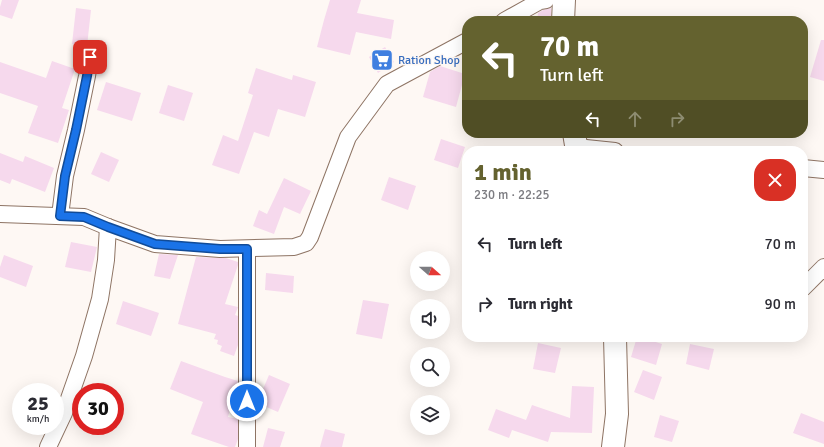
<!DOCTYPE html>
<meta charset="utf-8">
<style>
:root{--surface:#fff;--page:#f2f2f3;--text:#2b2b33;--muted:#7c7c81;--accent:#64622f}
body{margin:0;font-family:Signika,sans-serif;background:var(--page);color:var(--text);height:100vh;display:flex;flex-direction:column;font-size:15px;white-space:nowrap}
*{box-sizing:border-box;margin:0}
p{font-size:13px;color:var(--muted)}
.icon{flex:none;width:22px;height:22px;fill:none;stroke:currentColor;stroke-width:2;stroke-linecap:round;stroke-linejoin:round}
.map{position:relative;flex:1;overflow:hidden}
.sheet{position:absolute;left:462px;top:146px;width:346px;height:196px;display:flex;flex-direction:column;background:var(--surface);border-radius:16px;box-shadow:0 4px 16px #0002}
.sheet>*{flex:none}
.hud{position:absolute;left:462px;top:16px;width:346px;height:122px;border-radius:16px;box-shadow:0 4px 16px #0002;background:#64622f;color:#fff;overflow:hidden}
.needle{width:26px;rotate:111deg}
.fabs{position:absolute;left:410px;top:251px;display:grid;gap:8px}
.fabs a{display:grid;place-items:center;width:40px;height:40px;border-radius:50%;background:var(--surface);box-shadow:0 4px 16px #0002;font-size:20px}
.speed{position:absolute;left:12px;top:383px;display:flex;gap:8px;font-size:20px;font-weight:700;text-align:center}
.speed>*{display:grid;place-content:center;width:52px;height:52px;border-radius:50%;background:var(--surface);box-shadow:0 4px 16px #0002;line-height:1}
.speed small{font-size:10px;font-weight:400}
.speed .limit{border:6px solid #d22;background:#fff;color:#111}
.pin{position:absolute;display:grid;place-items:center;width:34px;height:34px;color:#fff;margin:-17px;border-radius:8px;box-shadow:0 2px 6px #0006}
.me{position:absolute;width:44px;margin:-22px;rotate:0deg;stroke-linejoin:round;filter:drop-shadow(0 0 3px #0008)}
.turn{display:flex;align-items:center;gap:14px;height:84px;padding:0 12px;font-size:18px}
.turn .icon{width:52px;height:52px;stroke-width:2.5}
.turn b{display:block;font-size:28px;line-height:34px}
.lanes{display:flex;align-items:center;height:38px;padding:0 12px;background:#0003;justify-content:center;gap:20px;direction:ltr}
.lanes .off{opacity:.35}
.round{display:grid;place-items:center;flex:none;width:42px;height:42px;border-radius:16px;background:var(--page)}
.head{display:flex;align-items:center;justify-content:space-between;height:68px;padding:0 12px}
h1{font-size:24px;font-weight:700;line-height:30px;color:var(--accent)}
ul{padding:0;list-style:none}
li{display:flex;align-items:center;gap:12px;height:60px;padding:0 12px}
li div{flex:1}
li b{display:block;font-size:15px}
li em{font-style:normal}
.map>svg:first-child{display:block}
</style>
<div class="map">
<svg width="824" height="447" viewBox="0 0 824 447">
<rect width="100%" height="100%" fill="#fef8f4"/>
<!-- building -->
<g fill="#f6d9ed">
<path d="M2 0H19L12 19 0 15V7Z"/>
<path d="M330 0H361L357 13 394 20 391 39 356 32 350 55 317 47 324 20Z"/>
<path d="M76 8 91 10 87 46 72 44Z"/>
<path d="M551 8V21H537L538 13 543 10Z"/>
<path d="M821 40H824V81L810 77Z"/>
<path d="M385 47 394 62 378 73 369 57Z"/>
<path d="M52 61 75 69 62 108 69 110 58 143 28 133 38 106 0 93V62L46 78Z"/>
<path d="M440 66 465 74 456 107 423 97 430 72Z"/>
<path d="M256 68 292 80 293 75 316 82 305 117 278 109 269 137 254 132 239 174 212 165 223 135 238 141 253 95 248 93Z"/>
<path d="M106 82 141 93 132 121 97 110Z"/>
<path d="M168 85 193 93 184 121 159 113Z"/>
<path d="M441 139 465 147 458 168 434 160Z"/>
<path d="M101 152 119 160 109 182 91 174Z"/>
<path d="M0 153 23 162 25 156 54 168 45 192 12 179 10 184 0 180Z"/>
<path d="M389 177 416 186 408 210 381 200Z"/>
<path d="M284 178 311 191 300 214 284 207 274 234 253 226 259 210 267 214Z"/>
<path d="M71 242 97 247 91 272 65 267Z"/>
<path d="M159 254 178 255 170 279 154 276Z"/>
<path d="M4 255 33 266 26 287 0 277V267Z"/>
<path d="M196 257 226 258 238 262V265L225 304 238 307 235 315 238 316V345L234 356 220 351 222 346 217 344 218 340 214 339 216 334 178 324Z"/>
<path d="M266 273 294 276 293 293 265 290Z"/>
<path d="M363 300 389 304 382 339 356 334Z"/>
<path d="M123 301 159 313 151 336 116 324Z"/>
<path d="M637 337H640L662 344 656 365 631 357Z"/>
<path d="M538 343 561 348 555 373 533 369Z"/>
<path d="M690 344 714 349 709 370 686 364Z"/>
<path d="M181 361 225 377 238 381 228 417 238 419V439L235 447H229L191 434 203 402 170 389Z"/>
<path d="M643 370 662 377 654 400 634 392Z"/>
<path d="M269 375 290 384 278 412 257 403Z"/>
<path d="M572 386 594 387 592 433 551 432 548 442 512 430 509 438 488 430 496 409 526 420 532 405 570 418Z"/>
<path d="M801 413 824 422V444L793 433Z"/>
<path d="M660 415 679 421 672 442 654 437Z"/>
<path d="M268 428 285 432 280 447H263Z"/>
<path d="M325 429 345 434 342 447H320Z"/>
</g>
<g fill="none" stroke-linecap="round" stroke-linejoin="round">
<!-- street casing -->
<g stroke="#8e7464" stroke-width="18">
<g id="street">
<path d="M504 21 540 1 546 0"/>
<path d="M576 147 615 151"/>
<path d="M803 168 824 170"/>
<path d="M0 214 84 217 108 227 155 244 220 249 294 247 306 243 310 237 348 137 387 84 467 41"/>
<path d="M60 216 65 176 76 130 87 76 90 57"/>
<path d="M247 249V447"/>
<path d="M803 288 824 267"/>
<path d="M48 447 64 413 84 356 100 299 106 260 108 227"/>
</g>
</g>
<!-- secondary casing -->
<g stroke="#8e7464" stroke-width="24">
<g id="secondary">
<path d="M563 21 564 0"/>
<path d="M574 133 577 151"/>
<path d="M613 447 617 414 615 337"/>
</g>
</g>
<!-- street -->
<use href="#street" stroke="#fff" stroke-width="16"/>
<!-- secondary -->
<use href="#secondary" stroke="#fff" stroke-width="22"/>
</g>
<g fill="none" stroke-linecap="round" stroke-linejoin="round">
<!-- route casing -->
<g stroke="#114b97" stroke-width="10">
<path id="route" d="M90 57 87 76 76 130 65 176 60 216 84 217 108 227 155 244 220 249H247V401"/>
</g>
<!-- route -->
<use href="#route" stroke="#1a73e8" stroke-width="7"/>
</g>
<!-- icons -->
<defs>
<g id="supermarket-square" transform="scale(1.15)"><rect x="-9" y="-9" width="18" height="18" rx="4" fill="#3f7fe0" stroke="#fef8f4"/><path d="M-6-5.5h2.5l.6 2H6L4.5 2H-2.5L-4.4-4H-6ZM-1.5 3.2a1.3 1.3 0 1 0 .1 0ZM3 3.2a1.3 1.3 0 1 0 .1 0Z" fill="#fff"/></g>
</defs>
<g fill-rule="evenodd">
<use href="#supermarket-square" x="382" y="60"/>
</g>
<g text-anchor="middle" dominant-baseline="central" stroke-width="3" stroke-linejoin="round" paint-order="stroke">
<!-- shop labels -->
<g font-size="12" fill="#366cbe" stroke="#fef8f4" text-anchor="start">
<text x="398" y="60">Ration Shop</text>
</g>
</g>
</svg>
<div class="fabs">
<a><svg class="needle" viewBox="-14 -14 28 28"><path d="M0-13l5 13h-10z" fill="#e53935"/><path d="M0 13l5-13h-10z" fill="#7c7c81"/></svg></a>
<a><svg class="icon" aria-label="sound" viewBox="0 0 24 24"><path d="M4 9h4l5-4v14l-5-4H4zM17 9q2 3 0 6"/></svg></a>
<a><svg class="icon" aria-label="search" viewBox="0 0 24 24"><circle cx="10" cy="10" r="6"/><path d="M15 15l6 6"/></svg></a>
<a><svg class="icon" aria-label="layers" viewBox="0 0 24 24"><path d="M12 4l9 5-9 5-9-5zM3 14l9 5 9-5"/></svg></a>
</div>
<div class="speed"><div>25<small>km/h</small></div><div class="limit">30</div></div>
<div class="pin" style="left:90px;top:57px;background:#d93025"><svg class="icon" aria-label="arrive" viewBox="0 0 24 24"><path d="M6 21V4h12l-3 4 3 4H6"/></svg></div>
<svg class="me" style="left:247px;top:401px" viewBox="-20 -20 40 40"><circle r="17" fill="#1a73e8" stroke="#fff" stroke-width="3"/><path d="M0-11L8 9 0 5-8 9z" fill="#fff"/></svg>
<div class="hud">
<div class="turn"><svg class="icon" aria-label="left" viewBox="0 0 24 24"><path d="M17 20v-9H6M10 6l-5 5 5 5"/></svg><div><b>70 m</b>Turn left</div></div>
<div class="lanes"><svg class="icon" aria-label="left" viewBox="0 0 24 24"><path d="M17 20v-9H6M10 6l-5 5 5 5"/></svg><svg class="icon off" aria-label="ahead" viewBox="0 0 24 24"><path d="M12 20V5M6 11l6-6 6 6"/></svg><svg class="icon off" aria-label="right" viewBox="0 0 24 24"><path d="M7 20v-9h11M14 6l5 5-5 5"/></svg></div>
</div>
<section class="sheet">
<div class="head"><div><h1>1 min</h1><p>230 m · 22:25</p></div><a class="round" style="background:#d93025;color:#fff"><svg class="icon" aria-label="close" viewBox="0 0 24 24"><path d="M6 6l12 12M18 6L6 18"/></svg></a></div>
<ul>
<li><svg class="icon" aria-label="left" viewBox="0 0 24 24"><path d="M17 20v-9H6M10 6l-5 5 5 5"/></svg><div><b>Turn left</b></div><em>70 m</em></li>
<li><svg class="icon" aria-label="right" viewBox="0 0 24 24"><path d="M7 20v-9h11M14 6l5 5-5 5"/></svg><div><b>Turn right</b></div><em>90 m</em></li>
</ul>
</section>
</div>
